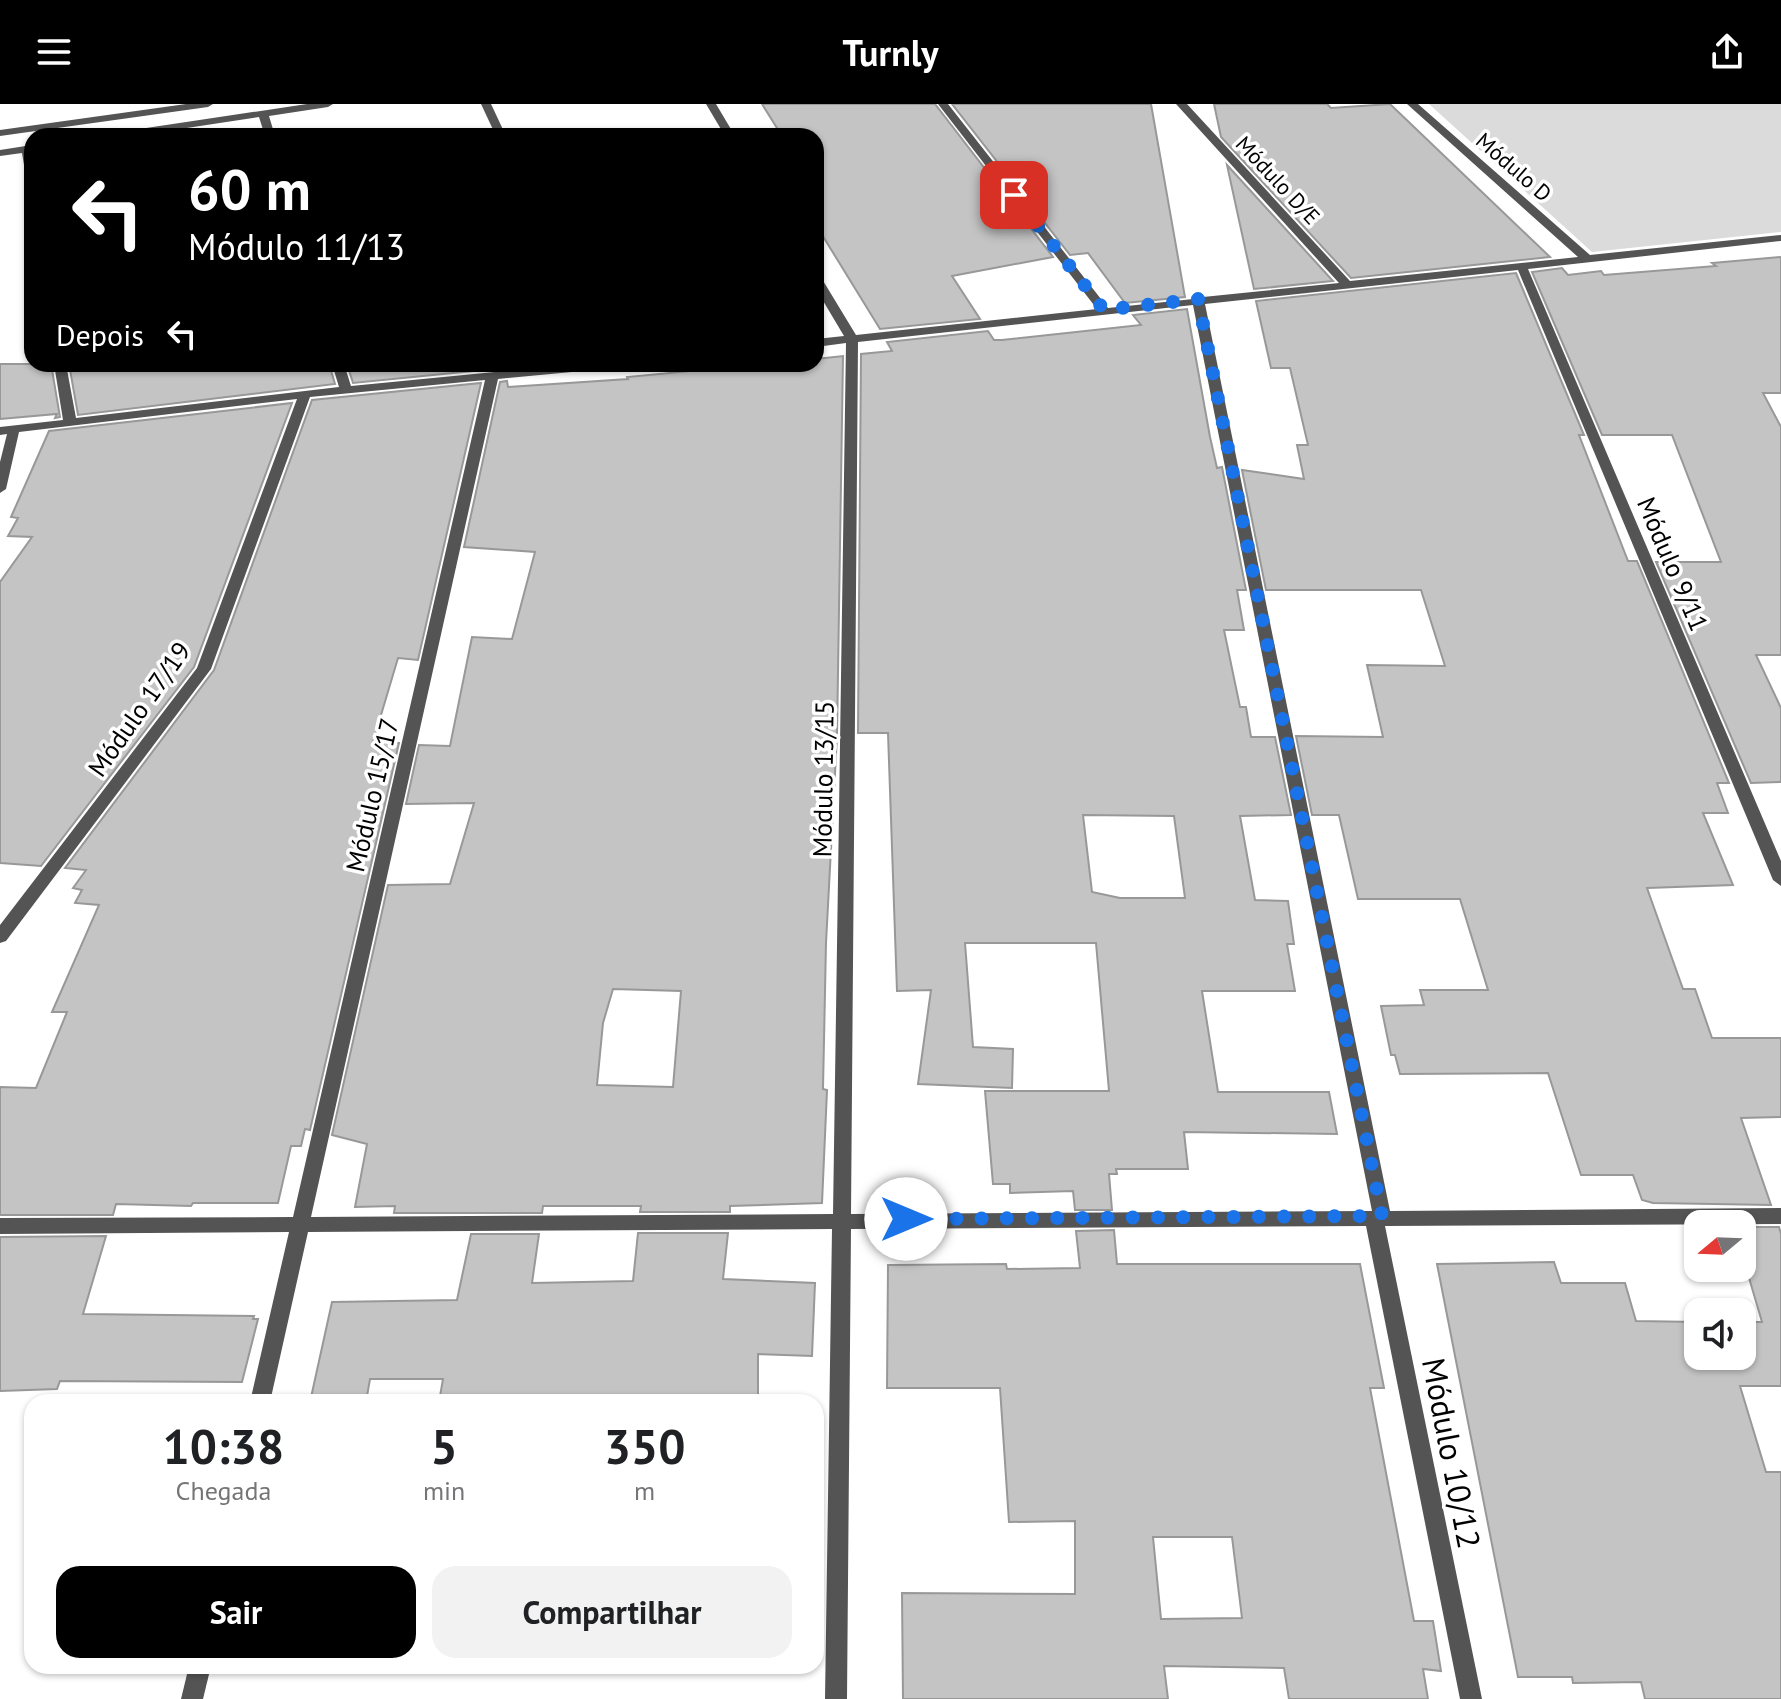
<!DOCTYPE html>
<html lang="pt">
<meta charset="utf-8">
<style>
:root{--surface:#fff;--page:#f2f2f2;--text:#202124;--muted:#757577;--accent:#000}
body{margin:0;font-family:"PT Sans",sans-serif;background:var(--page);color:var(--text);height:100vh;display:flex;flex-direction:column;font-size:30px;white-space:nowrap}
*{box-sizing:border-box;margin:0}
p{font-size:26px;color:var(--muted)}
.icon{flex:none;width:44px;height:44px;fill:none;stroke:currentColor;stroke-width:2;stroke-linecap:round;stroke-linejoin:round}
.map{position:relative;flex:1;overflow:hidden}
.side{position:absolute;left:24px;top:1290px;width:800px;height:280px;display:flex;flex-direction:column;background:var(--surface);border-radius:24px;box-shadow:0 2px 6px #0004}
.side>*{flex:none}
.guide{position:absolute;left:24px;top:24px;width:800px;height:244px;border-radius:24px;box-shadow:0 2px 6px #0004;background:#000;color:#fff;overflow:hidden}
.needle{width:52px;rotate:251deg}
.controls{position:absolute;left:1684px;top:1106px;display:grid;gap:16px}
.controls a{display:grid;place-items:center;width:72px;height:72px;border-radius:16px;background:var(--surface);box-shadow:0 2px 6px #0004;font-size:40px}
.pin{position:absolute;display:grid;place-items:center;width:68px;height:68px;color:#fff;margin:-34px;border-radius:16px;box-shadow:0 4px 12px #0006}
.me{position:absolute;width:88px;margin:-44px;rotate:90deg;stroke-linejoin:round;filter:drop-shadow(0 0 6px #0008)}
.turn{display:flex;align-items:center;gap:28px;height:168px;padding:0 32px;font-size:36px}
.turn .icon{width:104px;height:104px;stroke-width:2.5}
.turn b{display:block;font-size:56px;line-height:68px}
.then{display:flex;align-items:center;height:76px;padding:0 32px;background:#0003;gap:16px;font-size:30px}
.eta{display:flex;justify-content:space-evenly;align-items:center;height:136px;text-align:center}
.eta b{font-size:48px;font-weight:700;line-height:56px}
.primary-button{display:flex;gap:16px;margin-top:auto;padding:16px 32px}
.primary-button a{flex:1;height:92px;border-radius:24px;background:var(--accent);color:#fff;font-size:32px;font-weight:700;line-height:92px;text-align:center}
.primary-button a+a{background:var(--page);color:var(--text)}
header{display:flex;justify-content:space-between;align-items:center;height:104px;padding:0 32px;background:var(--accent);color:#fff;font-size:36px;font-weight:700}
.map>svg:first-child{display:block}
</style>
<header><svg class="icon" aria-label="menu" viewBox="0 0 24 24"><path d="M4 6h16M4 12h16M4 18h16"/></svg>Turnly<svg class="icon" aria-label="share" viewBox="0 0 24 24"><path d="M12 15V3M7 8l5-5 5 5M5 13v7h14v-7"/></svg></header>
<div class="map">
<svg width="1781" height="1595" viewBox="0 0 1781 1595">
<rect width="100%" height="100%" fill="#fff"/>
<!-- green -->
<path fill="#dbdbdb" d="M1429 0H1781V128L1592 148Z"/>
<!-- building -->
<g fill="#c4c4c4" stroke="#989898" stroke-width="2" fill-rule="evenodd">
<path d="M762 0H935L1053 153 952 172 980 215 880 225 816 121V32H782Z"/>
<path d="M952 0H1151L1185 193 1125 199 1088 149 1070 151Z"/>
<path d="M1214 0H1327L1331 4 1390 0 1550 153 1351 174 1221 33Z"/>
<path d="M1227 61 1333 177 1254 185Z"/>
<path d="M1781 153V289H1763L1781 323V551H1756L1781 604V678L1751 679 1656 458H1721L1672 331H1602L1532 168 1562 164 1568 171 1601 167 1604 171 1716 162 1712 159Z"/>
<path d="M1516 169 1584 331H1579L1628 457H1637L1729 679H1717L1728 709H1703L1733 781 1647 784 1683 885H1695L1712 934H1781V1013L1741 1014 1771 1101 1653 1099 1642 1096 1633 1071H1581L1548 969 1400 970 1395 951H1391L1381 902 1424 901 1420 886H1488L1460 795H1358L1339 711H1312L1296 632 1383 633 1367 561 1445 562 1421 486H1266L1242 366 1304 375 1297 341H1308L1290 264H1271L1256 197Z"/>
<path d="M1187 205 1210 333 1217 364 1222 363 1246 486H1237L1244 526H1224L1240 603H1246L1251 633H1275L1291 711 1240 712 1255 796 1288 797 1294 840H1287L1295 887H1202L1218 988H1329L1337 1030 1184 1028 1188 1065H1116L1117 1070H1109L1112 1106H1075L1073 1087 1010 1089V1080H993L985 987H1109L1096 839H965L973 943 1013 945 1012 984 918 980 931 886 897 887 888 629H858L861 250 892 247 887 238 988 227 994 236H1002L1141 221 1133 211ZM1083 711 1174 712 1185 794H1120L1092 788Z"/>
<path d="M843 252 837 632 826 839 823 985 827 986 822 1099 730 1102V1108H640L641 1102H543L542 1109H394L395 1102 355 1103 367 1040 332 1031 388 781 450 780 474 699 406 700 419 641 450 642 472 533 512 535 535 448 464 443 500 278 507 277 508 283 628 275 627 273 764 260H816V255ZM613 885 681 887 673 983 597 981 603 919Z"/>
<path d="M0 260H51L60 313 55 314 57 310 0 315Z"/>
<path d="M69 260H329L335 280 78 311Z"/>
<path d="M347 260H502L503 264 353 279Z"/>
<path d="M481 279 418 556 398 554 373 638 399 639 310 1026 305 1025 301 1042H291L278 1099H193L191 1102 116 1100 113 1111H0V983L36 984 67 908H52L99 801 75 799 82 786 73 784 86 766 65 764 214 566 312 296Z"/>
<path d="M292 299 194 563 41 762 0 759V478L32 433 8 432 18 414 11 413 49 327Z"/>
<path d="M1742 1123H1779L1781 1130V1282H1740L1766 1368H1781V1595H1645L1641 1578 1573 1579 1572 1573H1518L1437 1160 1554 1158 1561 1179H1625L1636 1217 1698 1218V1252H1742V1218H1762L1742 1150Z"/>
<path d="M1114 1126 1117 1160H1360L1384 1284H1370L1414 1517H1433L1441 1567 1423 1565 1428 1595H1289L1284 1564 1164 1562 1168 1595H903L902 1489 1075 1490V1417L1009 1418 1000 1284H887L888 1161 1006 1160 1007 1165 1080 1164 1076 1127ZM1153 1433H1232L1242 1514 1161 1515Z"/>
<path d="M638 1129H728L723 1175 815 1179 812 1252 758 1250V1298H439L443 1275H370L366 1298H310L332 1198 457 1196 471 1130H539L532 1179 633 1177Z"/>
<path d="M106 1132 83 1210 254 1212 253 1215H258L242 1278 60 1277 57 1285 0 1287V1133Z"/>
</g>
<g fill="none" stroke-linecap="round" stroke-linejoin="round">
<!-- street -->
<g fill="#545454" fill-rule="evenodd">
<path d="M186 0H213L208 3 0 32V26Z"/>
<path d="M307 0H333L328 3 269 12 275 32H265L259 13 134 32H108L113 29Z"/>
<path d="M481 0H491L506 32H496Z"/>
<path d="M706 0H716L735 32H725Z"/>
<path d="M938 0H948L1108 204 1193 195 1198 192 1203 193 1339 179 1176 0H1187L1350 177 1578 153 1407 0H1418L1590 151 1781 131V137L1528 165 1781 757V782L1773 776 1518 166 1205 200 1390 1107 1781 1104V1120L1385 1122 1482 1595H1460L1366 1122 851 1125 847 1595H825L832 1125 308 1128 270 1298H250L289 1128 0 1130V1114L293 1113 485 276 310 293 211 565 6 837 0 839V821L197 564 297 295 19 328 6 385 0 389V358L7 330 0 331V323L63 316 54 260H66L76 314 339 283 332 260H344L351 282 577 260H620L614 264 498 275 311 1113 833 1110 846 239 816 243V235L844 232 816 185V172L822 175 856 231 1097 205ZM1193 201 1372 1107 851 1110 858 238Z"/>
<path d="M32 41V82L27 79 22 49 0 52V46Z"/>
<path d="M189 1562H211L203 1595H181Z"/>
</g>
</g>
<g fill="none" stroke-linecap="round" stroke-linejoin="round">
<!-- route -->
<path stroke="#1a73e8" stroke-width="14" stroke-dasharray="0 25.2" d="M906 1115 1382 1112 1198 195 1104 206 1014 91"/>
</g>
<g text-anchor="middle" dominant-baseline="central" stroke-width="7" stroke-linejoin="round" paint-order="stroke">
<!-- far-street labels -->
<g font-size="22" fill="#000" stroke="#fff">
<text transform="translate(1514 63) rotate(41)">Módulo D</text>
<text transform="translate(1278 76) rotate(47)">Módulo D/E</text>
</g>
<!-- street labels -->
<g font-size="26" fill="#000" stroke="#fff">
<text transform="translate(1673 460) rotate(67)">Módulo 9/11</text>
<text transform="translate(139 605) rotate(-55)">Módulo 17/19</text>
<text transform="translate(823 675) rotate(-89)">Módulo 13/15</text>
<text transform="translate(372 691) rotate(-77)">Módulo 15/17</text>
</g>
<!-- near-street labels -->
<g font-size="32" fill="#000" stroke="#fff">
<text transform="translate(1452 1349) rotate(79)">Módulo 10/12</text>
</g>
</g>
</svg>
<div class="controls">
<a><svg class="needle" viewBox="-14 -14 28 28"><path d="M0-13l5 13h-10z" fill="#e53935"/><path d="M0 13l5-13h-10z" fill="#757577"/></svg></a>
<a><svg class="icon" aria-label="sound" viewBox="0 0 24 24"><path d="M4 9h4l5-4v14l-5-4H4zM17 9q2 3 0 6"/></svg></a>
</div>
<div class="pin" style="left:1014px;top:91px;background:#d93025"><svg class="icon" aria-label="arrive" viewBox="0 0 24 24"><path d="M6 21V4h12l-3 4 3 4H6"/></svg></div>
<svg class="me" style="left:906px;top:1115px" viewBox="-20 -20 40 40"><circle r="19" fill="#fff"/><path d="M0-13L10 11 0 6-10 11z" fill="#1a73e8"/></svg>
<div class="guide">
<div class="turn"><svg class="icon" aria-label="left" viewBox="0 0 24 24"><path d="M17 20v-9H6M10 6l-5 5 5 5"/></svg><div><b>60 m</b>Módulo 11/13</div></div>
<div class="then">Depois<svg class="icon" aria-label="left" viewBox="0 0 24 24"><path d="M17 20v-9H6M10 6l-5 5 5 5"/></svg></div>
</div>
<section class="side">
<div class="eta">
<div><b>10:38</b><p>Chegada</p></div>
<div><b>5</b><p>min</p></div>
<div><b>350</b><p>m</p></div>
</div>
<div class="primary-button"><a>Sair</a><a>Compartilhar</a></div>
</section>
</div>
